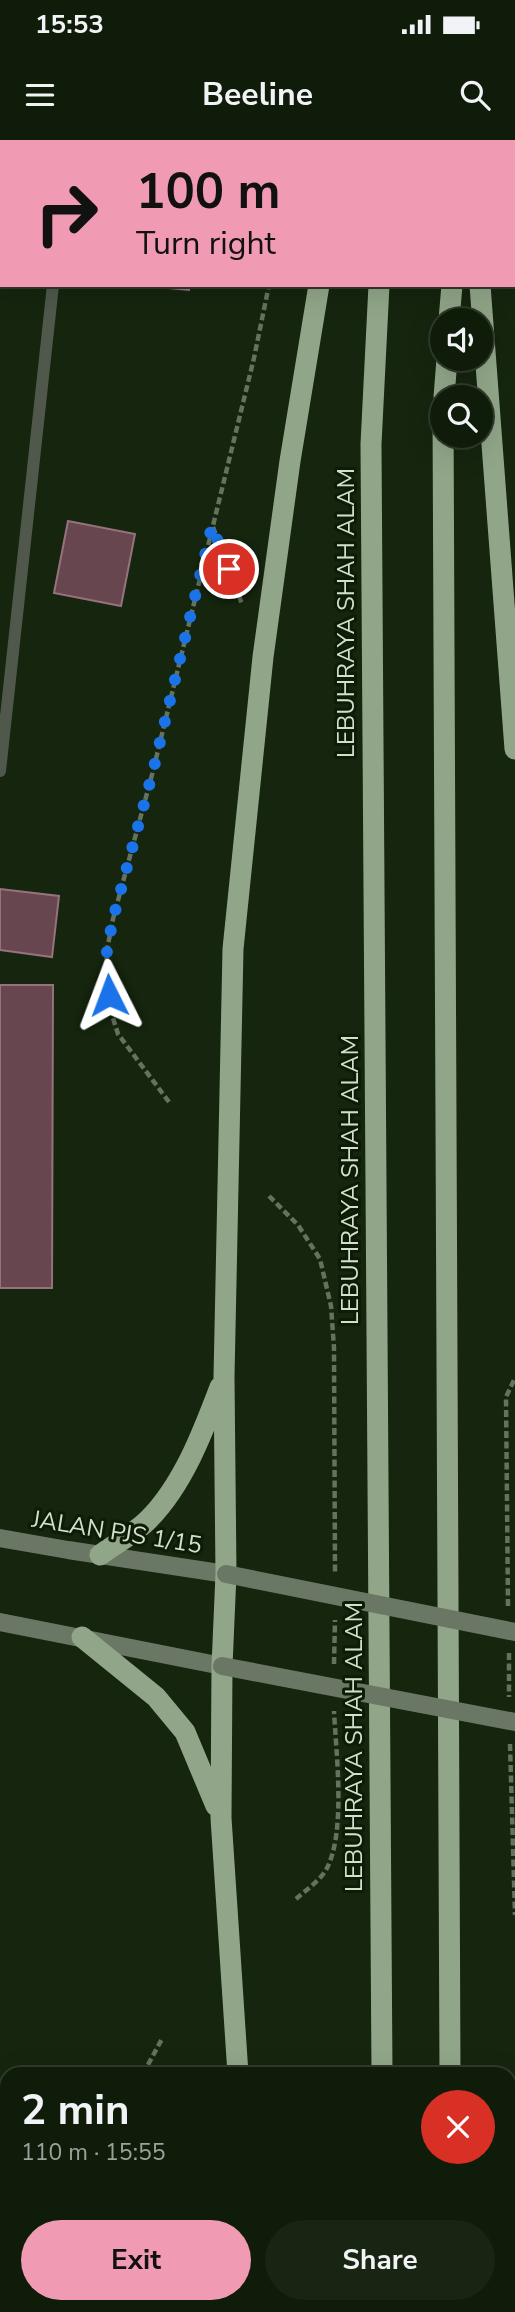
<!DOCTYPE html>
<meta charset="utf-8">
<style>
:root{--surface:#101c0a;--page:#192513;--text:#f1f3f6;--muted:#9ca19c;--line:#303a2b;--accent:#f19ab4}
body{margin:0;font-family:"Nunito Sans",sans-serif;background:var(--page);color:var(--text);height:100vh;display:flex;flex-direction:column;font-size:26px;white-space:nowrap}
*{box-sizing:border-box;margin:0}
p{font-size:23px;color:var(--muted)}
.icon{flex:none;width:38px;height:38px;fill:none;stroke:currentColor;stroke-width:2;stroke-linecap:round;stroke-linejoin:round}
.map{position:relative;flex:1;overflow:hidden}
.details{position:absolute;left:0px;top:1927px;width:516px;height:247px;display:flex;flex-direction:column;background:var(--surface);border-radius:21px 21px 0 0;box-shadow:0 7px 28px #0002,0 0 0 2px var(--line)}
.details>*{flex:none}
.guide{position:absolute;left:0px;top:0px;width:516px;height:147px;box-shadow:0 7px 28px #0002,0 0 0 2px var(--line);background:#f19ab4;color:#111;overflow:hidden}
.buttons{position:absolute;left:430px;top:168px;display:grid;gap:14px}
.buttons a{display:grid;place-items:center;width:63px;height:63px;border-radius:50%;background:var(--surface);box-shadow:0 7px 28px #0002,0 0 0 2px var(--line);font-size:35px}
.pin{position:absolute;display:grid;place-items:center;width:60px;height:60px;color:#fff;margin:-30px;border:4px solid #fff;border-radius:50%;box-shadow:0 2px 7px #0007}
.me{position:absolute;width:77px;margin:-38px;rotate:357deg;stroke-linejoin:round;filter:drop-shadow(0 0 5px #0008)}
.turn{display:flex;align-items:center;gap:24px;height:147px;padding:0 21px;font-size:32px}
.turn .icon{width:91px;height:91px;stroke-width:2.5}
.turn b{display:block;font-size:49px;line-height:60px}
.round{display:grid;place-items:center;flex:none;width:74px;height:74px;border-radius:37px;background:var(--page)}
.overview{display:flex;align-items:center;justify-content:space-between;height:119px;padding:0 21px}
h1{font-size:42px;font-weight:700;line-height:52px}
.primary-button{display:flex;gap:14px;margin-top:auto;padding:14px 21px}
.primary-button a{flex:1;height:80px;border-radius:42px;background:var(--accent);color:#111;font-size:28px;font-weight:700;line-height:80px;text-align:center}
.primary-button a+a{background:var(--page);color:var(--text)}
.status{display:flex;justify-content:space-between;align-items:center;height:49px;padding:0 35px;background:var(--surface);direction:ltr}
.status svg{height:19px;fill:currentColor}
header{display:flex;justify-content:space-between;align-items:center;height:91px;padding:0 21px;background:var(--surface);font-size:32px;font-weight:700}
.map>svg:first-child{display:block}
</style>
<div class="status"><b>15:53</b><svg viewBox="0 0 49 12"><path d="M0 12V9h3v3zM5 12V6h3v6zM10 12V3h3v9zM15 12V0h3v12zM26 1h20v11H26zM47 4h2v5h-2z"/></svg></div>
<header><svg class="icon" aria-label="menu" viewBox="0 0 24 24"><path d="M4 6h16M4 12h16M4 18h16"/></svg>Beeline<svg class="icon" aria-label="search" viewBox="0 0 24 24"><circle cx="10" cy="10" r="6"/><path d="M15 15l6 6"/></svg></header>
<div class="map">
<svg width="515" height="2172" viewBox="0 0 515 2172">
<rect width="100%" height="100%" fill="#15250e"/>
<!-- building -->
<g fill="#674650" stroke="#96727c" stroke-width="2">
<path d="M100 0H203L100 2Z"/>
<path d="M136 145H189V150Z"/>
<path d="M68 381 135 394 121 466 54 453Z"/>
<path d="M0 749 59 756 52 817 0 810Z"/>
<path d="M0 845H53L52 1148H0Z"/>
</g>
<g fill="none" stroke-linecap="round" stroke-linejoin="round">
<!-- path -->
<g stroke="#64725e" stroke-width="4.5" stroke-dasharray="7 3.5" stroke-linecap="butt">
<path d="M294 2V0"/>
<path d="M213 387 242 464"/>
<path d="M169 962 118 894 111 872 106 837 107 810 113 779 153 631 254 218 269 145"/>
<path d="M269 1056 298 1085 320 1119 331 1166 334 1208 335 1433"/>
<path d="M508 1466 506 1257 515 1238"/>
<path d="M509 1513V1557"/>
<path d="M334 1524 335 1480"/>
<path d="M510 1604 515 1775"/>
<path d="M296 1759C306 1750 321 1740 327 1728 346 1691 336 1613 334 1571"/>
<path d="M143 1934 163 1897"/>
<path d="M151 2166 152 2172"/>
</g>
<!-- service -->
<g stroke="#50584c" stroke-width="12">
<path d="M69 2V0"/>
<path d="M0 631 53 145"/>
</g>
<!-- secondary -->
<g stroke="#6a7765" stroke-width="18">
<path d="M0 1398 68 1410 226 1434"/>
<path d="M0 1482 222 1526"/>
</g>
<!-- motorway -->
<g stroke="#91a689" stroke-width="21">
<path d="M469 0V2"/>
<path d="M342 2V0"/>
<path d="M390 2V0"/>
<path d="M379 145 371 304 382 1934"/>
<path d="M480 145 515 609"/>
<path d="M449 180 452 145"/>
<path d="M444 257 447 219"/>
<path d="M443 270 450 1934"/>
<path d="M100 1415C115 1404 135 1393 148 1380 183 1345 203 1292 220 1247"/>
<path d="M82 1497 156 1557 185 1592 216 1666"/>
<path d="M238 1934 221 1678 222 1526 226 1434 224 1237 233 809 263 517 290 321 319 145"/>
<path d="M265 2166V2172"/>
<path d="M384 2166V2172"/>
<path d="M452 2166V2172"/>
</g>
<!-- secondary-bridge -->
<g stroke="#6a7765" stroke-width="18">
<path d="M226 1434 515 1492"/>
<path d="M222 1526 515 1582"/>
</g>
</g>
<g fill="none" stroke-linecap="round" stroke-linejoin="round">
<!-- route -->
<path stroke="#1a73e8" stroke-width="12" stroke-dasharray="0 21.6" d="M109 855 106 837 107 810 113 779 153 631 212 386 229 429"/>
</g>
<g text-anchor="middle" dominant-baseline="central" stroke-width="6" stroke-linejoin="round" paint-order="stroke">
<!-- street labels -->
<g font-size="24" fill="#d3decf" stroke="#0c1c05">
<text transform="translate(346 473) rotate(-90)">LEBUHRAYA SHAH ALAM</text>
<text transform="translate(350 1040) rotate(-90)">LEBUHRAYA SHAH ALAM</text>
<text transform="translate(117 1392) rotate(9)">JALAN PJS 1/15</text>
<text transform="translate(354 1607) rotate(-90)">LEBUHRAYA SHAH ALAM</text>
</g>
</g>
</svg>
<div class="buttons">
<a><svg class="icon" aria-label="sound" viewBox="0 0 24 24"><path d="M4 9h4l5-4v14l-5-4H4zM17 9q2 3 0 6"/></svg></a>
<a><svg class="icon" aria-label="search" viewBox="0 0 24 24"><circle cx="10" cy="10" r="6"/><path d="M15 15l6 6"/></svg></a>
</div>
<div class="pin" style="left:229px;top:429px;background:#d93025"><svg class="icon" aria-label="arrive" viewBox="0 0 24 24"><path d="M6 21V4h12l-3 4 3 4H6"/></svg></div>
<svg class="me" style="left:109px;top:855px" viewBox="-20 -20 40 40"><path d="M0-17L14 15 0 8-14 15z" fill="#1a73e8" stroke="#fff" stroke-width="4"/></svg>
<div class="guide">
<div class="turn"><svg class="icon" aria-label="right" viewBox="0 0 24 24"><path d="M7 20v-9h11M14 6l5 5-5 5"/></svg><div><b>100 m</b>Turn right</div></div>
</div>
<section class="details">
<div class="overview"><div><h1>2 min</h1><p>110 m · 15:55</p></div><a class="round" style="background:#d93025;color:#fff"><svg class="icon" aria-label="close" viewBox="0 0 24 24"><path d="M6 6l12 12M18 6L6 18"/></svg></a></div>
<div class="primary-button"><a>Exit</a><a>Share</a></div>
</section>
</div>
